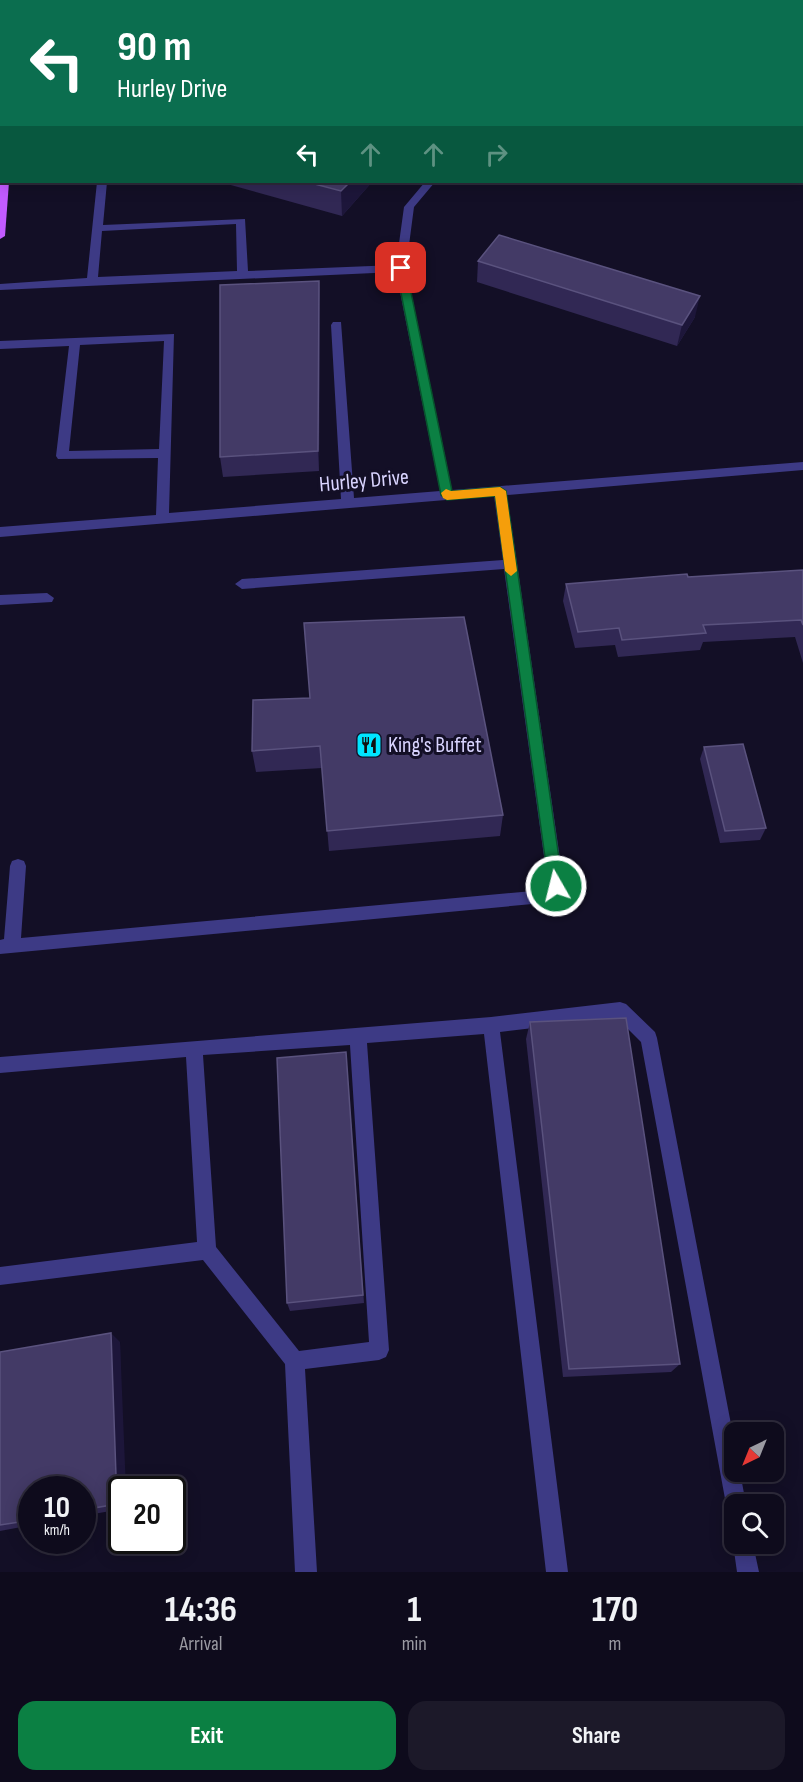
<!DOCTYPE html>
<style>
:root{--surface:#0e0b1c;--page:#1c1929;--text:#f1f3f6;--muted:#9b9ba3;--line:#2e2b3b;--accent:#0b8043}
body{margin:0;font-family:"Sofia Sans Condensed",sans-serif;background:var(--page);color:var(--text);height:100vh;display:flex;flex-direction:column;font-size:22px;white-space:nowrap}
*{box-sizing:border-box;margin:0}
p{font-size:20px;color:var(--muted)}
.icon{flex:none;width:33px;height:33px;fill:none;stroke:currentColor;stroke-width:2;stroke-linecap:round;stroke-linejoin:round}
.map{position:relative;height:1572px;overflow:hidden}
.details{display:flex;flex-direction:column;background:var(--surface);flex:1}
.details>*{flex:none}
.guide{position:absolute;left:0px;top:0px;width:804px;height:183px;box-shadow:0 3px 15px #0003,0 0 0 2px var(--line);background:#0b6e4f;color:#fff;overflow:hidden}
.needle{width:39px;rotate:223deg}
.fabs{position:absolute;left:724px;top:1422px;display:grid;gap:12px}
.fabs a{display:grid;place-items:center;width:60px;height:60px;border-radius:12px;background:var(--surface);box-shadow:0 3px 15px #0003,0 0 0 2px var(--line);font-size:30px}
.speed{position:absolute;left:18px;top:1476px;display:flex;gap:12px;font-size:30px;font-weight:700;text-align:center}
.speed>*{display:grid;place-content:center;width:78px;height:78px;border-radius:50%;background:var(--surface);box-shadow:0 3px 15px #0003,0 0 0 2px var(--line);line-height:1}
.speed small{font-size:15px;font-weight:400}
.speed .limit{border:3px solid #111;border-radius:9px;background:#fff;color:#111}
.pin{position:absolute;display:grid;place-items:center;width:51px;height:51px;color:#fff;margin:-26px;border-radius:12px;box-shadow:0 3px 9px #0006}
.me{position:absolute;width:66px;margin:-33px;rotate:352deg;stroke-linejoin:round;filter:drop-shadow(0 0 4px #0008)}
.turn{display:flex;align-items:center;gap:21px;height:126px;padding:0 18px;font-size:27px}
.turn .icon{width:78px;height:78px;stroke-width:2.5}
.turn b{display:block;font-size:42px;line-height:51px}
.lanes{display:flex;align-items:center;height:57px;padding:0 18px;background:#0003;justify-content:center;gap:30px;direction:ltr}
.lanes .off{opacity:.35}
.eta{display:flex;justify-content:space-evenly;align-items:center;height:102px;text-align:center}
.eta b{font-size:36px;font-weight:700;line-height:42px}
.button{display:flex;gap:12px;margin-top:auto;padding:12px 18px}
.button a{flex:1;height:69px;border-radius:18px;background:var(--accent);color:#fff;font-size:24px;font-weight:700;line-height:69px;text-align:center}
.button a+a{background:var(--page);color:var(--text)}
.map>svg:first-child{display:block}
</style>
<div class="map">
<svg width="803" height="1572" viewBox="0 0 803 1572">
<rect width="100%" height="100%" fill="#130f26"/>
<g fill="none" stroke-linecap="round" stroke-linejoin="round">
<!-- minor -->
<g fill="#3d3a85" fill-rule="evenodd">
<rect x="231" y="0" width="8" height="2"/>
<path d="M426 0H434L425 2Z"/>
<rect x="802" y="82" width="1" height="6"/>
<path d="M97 182H107L103 225 245 219 248 271 396 265 404 207 425 182H435L414 207 406 268 452 490 803 462V470L507 495 564 886 554 902 0 954V940L4 939 10 866 12 861 18 859 24 861 26 866 21 938 544 890 548 885 504 569 242 589 235 584 242 579 503 560 494 496 0 537V527L156 515 158 458 58 459 56 456 69 346 0 349V341L174 334 169 513 341 499 331 325 333 322H341L354 498 440 491 396 272 0 290V284L87 278ZM236 224 237 271 98 277 102 231ZM164 341 159 449 69 451 80 345Z"/>
<path d="M47 593 54 598 52 602 0 605V595Z"/>
<path d="M620 1002 626 1004 655 1032 657 1038 735 1445V1472H740L746 1504H735V1514L729 1511 726 1504 641 1042 617 1018 500 1032 568 1572H546L484 1034 367 1043 389 1350 386 1357 379 1360 305 1369 317 1572H295L285 1364 203 1260 0 1285V1267L197 1242 186 1057 0 1073V1057L491 1017ZM350 1045 369 1342 299 1351 216 1247 203 1055Z"/>
<path d="M735 1538V1544H753L759 1572H737L733 1544Z"/>
</g>
<!-- major -->
<g fill="#c25bff" fill-rule="evenodd">
<rect x="0" y="14" width="2" height="6"/>
<path d="M0 32 2 33V48L0 47Z"/>
<rect x="802" y="152" width="1" height="7"/>
<path d="M0 180 9 182 5 236 0 239Z"/>
</g>
</g>
<!-- wall -->
<g fill="#312854">
<rect x="524" y="0" width="227" height="2"/>
<path d="M220 182H372L342 216Z"/>
<path d="M478 261 695 317 677 346 477 282Z"/>
<path d="M319 281 320 301 319 471 223 477 220 457Z"/>
<path d="M803 570V663L795 637 703 642 700 650 618 657 615 645 575 648 563 601 566 584Z"/>
<path d="M253 700 503 815 500 836 329 851 322 768 256 772 252 751Z"/>
<path d="M704 747 766 828 760 840 720 843 700 759Z"/>
<path d="M530 1022 680 1364 671 1372 563 1377 526 1039Z"/>
<path d="M347 1065 364 1303 290 1311 287 1303Z"/>
<path d="M120 1342 122 1509 82 1516V1490H32V1525L0 1531V1352Z"/>
</g>
<!-- shaded-wall -->
<g fill="#1d163a">
<path d="M350 182H372L342 216 341 191Z"/>
<path d="M319 281 320 301 319 471 318 451Z"/>
<path d="M700 296 695 317 677 346 682 325Z"/>
<path d="M111 1333 120 1342 126 1490H122V1506L117 1504Z"/>
</g>
<!-- building -->
<g fill="#433a66" stroke="#5a527e" stroke-width="1.5">
<path d="M545 0H747L746 2H547Z"/>
<path d="M307 182H350L341 191Z"/>
<path d="M499 235 700 296 682 325 478 261Z"/>
<path d="M319 281 318 451 220 457V285Z"/>
<path d="M803 570V625L801 620 703 625 706 633 622 640 619 628 578 632 566 584 687 574 688 577Z"/>
<path d="M464 617 503 815 327 831 320 746 252 751 253 700 310 698 304 623Z"/>
<path d="M743 744 766 828 725 831 704 747Z"/>
<path d="M626 1018 680 1364 569 1369 530 1022Z"/>
<path d="M346 1052 363 1295 287 1303 277 1058Z"/>
<path d="M111 1333 117 1504 82 1510V1490H32V1520L0 1525V1352Z"/>
</g>
<!-- route -->
<path fill="#0b8043" stroke="#07532c" stroke-width="1.5" d="M398 265 406 268 452 491 500 487 506 491 563 886 561 890 556 892 551 890 549 886 495 496 447 500 441 495 396 268Z"/>
<!-- slow -->
<path fill="#f59e0b" d="M500 487 506 491 517 571 511 576 505 571 495 496 447 500 443 498 441 493 446 489 451 491Z"/>
<!-- icons -->
<defs>
<g id="restaurant-square" transform="scale(1.35)"><rect x="-9" y="-9" width="18" height="18" rx="4" fill="#00e5ff" stroke="#130f26"/><path d="M-5-6h1v4h1v-4h1v4h1v-4h1v5L-1.5 .5V6h-2V.5L-5-1ZM5-6V6H3V1.5H1.5Q1.5-4 5-6Z" fill="#111"/></g>
</defs>
<g fill-rule="evenodd">
<use href="#restaurant-square" x="369" y="745"/>
</g>
<g text-anchor="middle" dominant-baseline="central" stroke-width="6" stroke-linejoin="round" paint-order="stroke">
<!-- street labels -->
<g font-size="22" fill="#d9d4ff" stroke="#130f26">
<text transform="translate(364 481) rotate(-5)">Hurley Drive</text>
</g>
<!-- poi labels -->
<g font-size="22" fill="#d9d4ff" stroke="#130f26" text-anchor="start">
<text x="388" y="745">King's Buffet</text>
</g>
</g>
</svg>
<div class="fabs">
<a><svg class="needle" viewBox="-14 -14 28 28"><path d="M0-13l5 13h-10z" fill="#e53935"/><path d="M0 13l5-13h-10z" fill="#9b9ba3"/></svg></a>
<a><svg class="icon" aria-label="search" viewBox="0 0 24 24"><circle cx="10" cy="10" r="6"/><path d="M15 15l6 6"/></svg></a>
</div>
<div class="speed"><div>10<small>km/h</small></div><div class="limit">20</div></div>
<div class="pin" style="left:401px;top:268px;background:#d93025"><svg class="icon" aria-label="arrive" viewBox="0 0 24 24"><path d="M6 21V4h12l-3 4 3 4H6"/></svg></div>
<svg class="me" style="left:556px;top:886px" viewBox="-20 -20 40 40"><circle r="17" fill="#0b8043" stroke="#fff" stroke-width="3"/><path d="M0-11L8 9 0 5-8 9z" fill="#fff"/></svg>
<div class="guide">
<div class="turn"><svg class="icon" aria-label="left" viewBox="0 0 24 24"><path d="M17 20v-9H6M10 6l-5 5 5 5"/></svg><div><b>90 m</b>Hurley Drive</div></div>
<div class="lanes"><svg class="icon" aria-label="left" viewBox="0 0 24 24"><path d="M17 20v-9H6M10 6l-5 5 5 5"/></svg><svg class="icon off" aria-label="ahead" viewBox="0 0 24 24"><path d="M12 20V5M6 11l6-6 6 6"/></svg><svg class="icon off" aria-label="ahead" viewBox="0 0 24 24"><path d="M12 20V5M6 11l6-6 6 6"/></svg><svg class="icon off" aria-label="right" viewBox="0 0 24 24"><path d="M7 20v-9h11M14 6l5 5-5 5"/></svg></div>
</div>
</div>
<section class="details">
<div class="eta">
<div><b>14:36</b><p>Arrival</p></div>
<div><b>1</b><p>min</p></div>
<div><b>170</b><p>m</p></div>
</div>
<div class="button"><a>Exit</a><a>Share</a></div>
</section>
